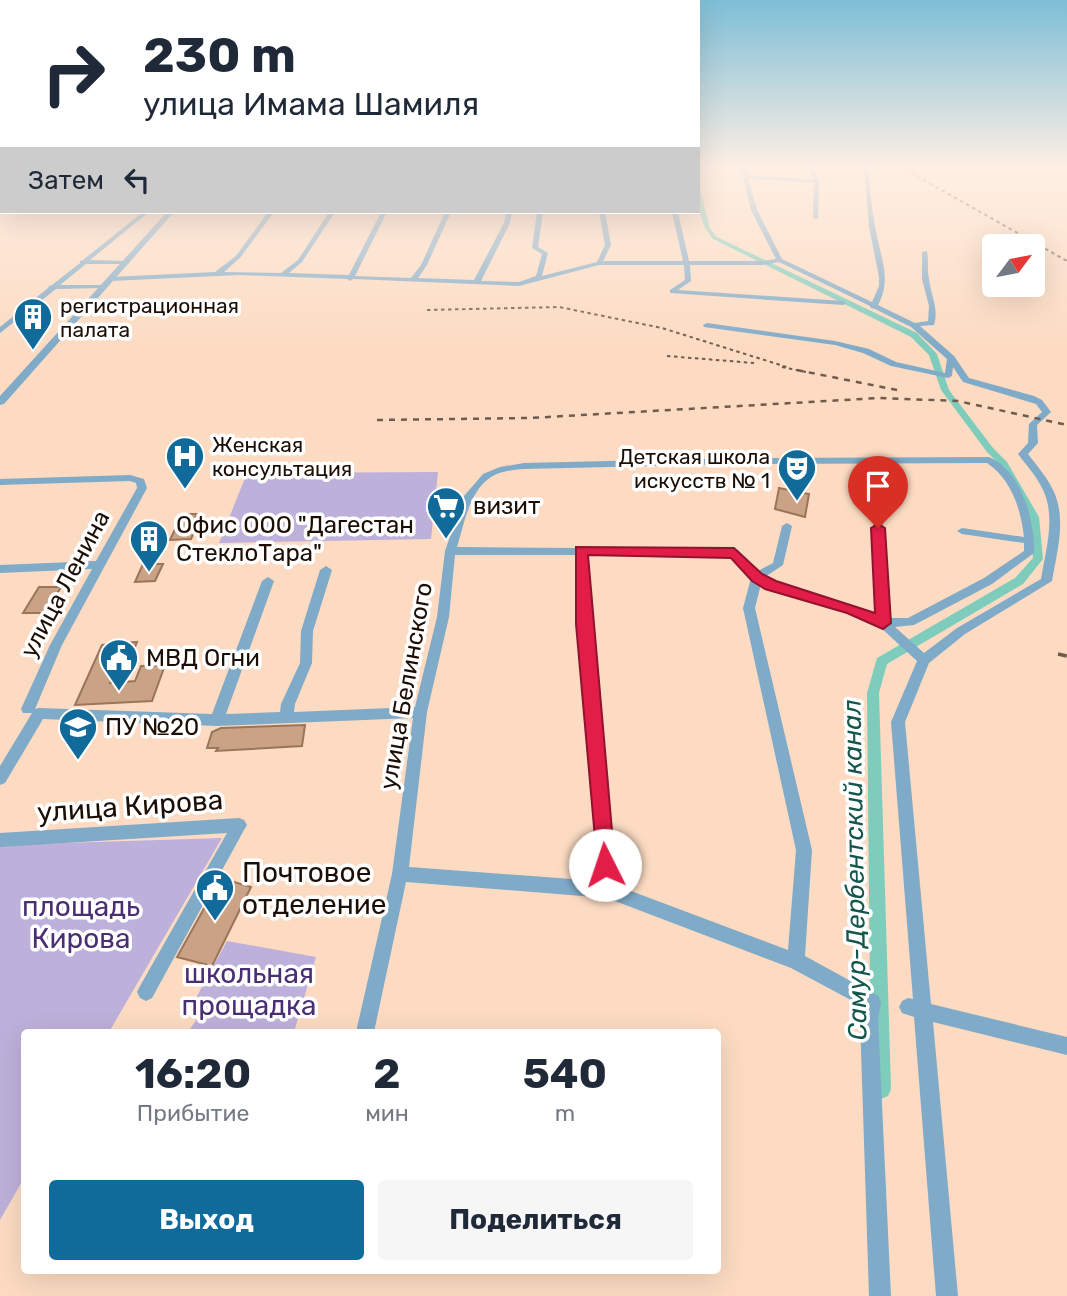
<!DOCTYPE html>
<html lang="ru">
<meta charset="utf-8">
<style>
:root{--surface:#fff;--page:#f6f6f7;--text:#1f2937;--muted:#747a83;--accent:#106b9a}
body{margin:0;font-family:Rubik,sans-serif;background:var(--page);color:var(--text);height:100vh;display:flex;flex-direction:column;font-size:26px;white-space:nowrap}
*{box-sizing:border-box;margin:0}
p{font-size:23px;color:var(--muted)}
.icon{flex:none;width:38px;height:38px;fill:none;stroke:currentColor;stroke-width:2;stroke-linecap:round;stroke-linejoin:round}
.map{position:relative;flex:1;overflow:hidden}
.drawer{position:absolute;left:21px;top:1029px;width:700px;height:245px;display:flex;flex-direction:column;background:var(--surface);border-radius:7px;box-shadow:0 7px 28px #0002}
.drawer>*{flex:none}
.top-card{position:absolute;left:0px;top:0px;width:700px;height:214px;box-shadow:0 7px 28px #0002;background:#fff;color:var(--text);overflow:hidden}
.needle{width:46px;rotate:58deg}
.fabs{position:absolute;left:982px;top:234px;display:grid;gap:14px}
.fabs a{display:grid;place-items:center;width:63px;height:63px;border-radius:7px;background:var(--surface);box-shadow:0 7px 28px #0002;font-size:35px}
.pin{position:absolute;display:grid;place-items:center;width:60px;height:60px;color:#fff;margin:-72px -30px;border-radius:50% 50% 50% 0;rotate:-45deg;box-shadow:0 0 7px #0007}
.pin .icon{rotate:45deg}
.me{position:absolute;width:77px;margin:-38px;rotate:356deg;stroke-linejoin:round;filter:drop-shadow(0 0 5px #0008)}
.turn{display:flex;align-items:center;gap:24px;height:147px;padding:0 28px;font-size:32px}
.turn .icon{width:91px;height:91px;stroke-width:2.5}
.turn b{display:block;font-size:49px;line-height:60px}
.then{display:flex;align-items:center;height:66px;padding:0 28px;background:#0003;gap:14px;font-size:26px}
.eta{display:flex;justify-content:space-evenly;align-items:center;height:119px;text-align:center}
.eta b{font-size:42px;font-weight:700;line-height:49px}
.action{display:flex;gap:14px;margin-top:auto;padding:14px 28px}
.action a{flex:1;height:80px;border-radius:7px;background:var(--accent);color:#fff;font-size:28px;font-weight:700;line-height:80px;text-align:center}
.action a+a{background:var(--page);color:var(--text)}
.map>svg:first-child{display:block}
</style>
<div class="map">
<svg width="1067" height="1296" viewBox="0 0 1067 1296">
<rect width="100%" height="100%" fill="#fcdbc2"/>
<!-- green -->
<g fill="#bdb1db">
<path d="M438 472 431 539 219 543 247 473Z"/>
<path d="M222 838 109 1032H24V1178L0 1220V845Z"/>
<path d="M227 941 316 957 294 1032H188L201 1013 191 1007Z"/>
</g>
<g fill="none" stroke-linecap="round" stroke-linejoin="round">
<!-- canal -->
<path fill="#7eccbc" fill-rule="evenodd" d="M698 191 701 192 710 229 717 237 917 333 937 354 949 390 993 448 1007 462 1039 517 1043 559 1023 584 887 664 879 693 891 1089 888 1096 881 1099 874 1096 871 1089 867 693 877 658 1015 578 1033 558 1029 517 1000 465 987 452 941 390 929 355 911 337 713 239C701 225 698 209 698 191Z"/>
</g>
<!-- building -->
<g fill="#caa386" stroke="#9a7559" stroke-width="2">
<path d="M779 488 809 494 805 517 775 509Z"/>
<path d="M182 514H197L190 530H195L191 539 170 540Z"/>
<path d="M143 564H163L155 581 135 582Z"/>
<path d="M39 587H61L46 613H23Z"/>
<path d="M137 642 130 660 119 661 110 683 135 681 141 666 165 665 152 701 75 705 102 645Z"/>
<path d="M305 725 302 746 216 751 218 748H207L212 732 221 728Z"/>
<path d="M221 878 251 887 212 966 177 957Z"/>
</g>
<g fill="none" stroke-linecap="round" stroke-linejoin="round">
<!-- minor -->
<g fill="#7faac8" fill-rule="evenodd">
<rect x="0" y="166" width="2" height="1"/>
<path d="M740 166H744L747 175 814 180 808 166H812L819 182 818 219 813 218 814 183 748 178 757 210 782 259 872 302 879 286V277L869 227 864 166H868C870 186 871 206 875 226 879 254 893 278 878 305L915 323 928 321 929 306 922 279V252L927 251C929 260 927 270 929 279 931 296 939 308 934 325L920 326 954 356 969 378 1034 396 1042 400 1051 412 1037 425 1038 443 1028 454C1037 466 1047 477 1053 490 1067 518 1057 552 1052 581L965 634 929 663 905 722 931 1004 1067 1037V1055L933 1022 958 1296H936L914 1017 902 1013 899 1007 902 1001 908 998 913 999 891 722 917 661 879 626 848 612 766 588 761 584 755 608 812 850 805 956 878 996 881 1002 878 1019 891 1296H869L860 1019 862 1006 791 968 607 898 406 882 374 1032H356L392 874 413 718 217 726 43 719 5 783 0 785V766L32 713H23L21 709 50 645 92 569 0 573V565L96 561 137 488 136 483 130 481 0 485V479L130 475 144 479 147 488 62 645 35 709 39 708 212 714 262 581 268 577 274 581 226 714 280 712 281 704 300 663 301 631 320 570 326 566 332 570 313 631 312 663 295 704 294 712 415 707 437 617 445 551 464 496 483 474 500 467 524 463 739 458 989 457C1022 471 1035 522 1034 553L992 584 914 625 895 627 924 653 957 628 1041 579C1046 549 1057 514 1041 486 1035 474 1026 465 1018 454L1028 443 1029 424 1042 412 1036 404 963 382 953 367 952 376 948 378 891 366 863 353 835 345 704 327 703 325 707 323 835 341 869 349 896 362 945 373 947 359 911 327 875 309 871 308 870 306 779 262 763 265H690L691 281 678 290 843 301 846 303 843 305 670 293V290L685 280 684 265H599L519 286 353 279 350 281 347 279 239 275 111 281 108 279 111 277 215 272 236 256 268 212H274L240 258 224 272 281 273 298 260 329 212H335L302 262 289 273 349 275 381 212H387L355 276 411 278 421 265 445 212H451L427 265 418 278 474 280 504 223 506 212H512L510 223 481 281 519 282 536 276 542 254 532 248 537 212H543L538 247 548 253 542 276 597 262 605 245 599 212H605L611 245 603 261H683L672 212H678L689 261H763L776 259 751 210ZM987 463C1011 479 1021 509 1024 537L962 528 957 531 962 534 1024 543V551L984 578 908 618H889L882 504 877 501 872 504 877 615 856 606 774 582 765 577 783 565 792 526 787 523 782 526 773 563 758 571 738 550 734 549 585 548 581 546 577 548 457 547C464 525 469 491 491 477 501 471 513 470 524 469L739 464ZM455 555H576L598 881 409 867 427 712 449 617ZM587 556 731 557 751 578 743 608 796 850 788 950 615 885Z"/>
<path d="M0 190H2V193L0 194Z"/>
<path d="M143 212H149L90 260 127 261 129 264H86L60 285H102L104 286V288L56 289 0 333V327L48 288 49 286 52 285 80 263V261L83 260Z"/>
<path d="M239 818 244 820 247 825 244 830 152 998 146 1001 140 998 137 992 140 986 227 833 0 847V833Z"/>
</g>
<!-- tertiary -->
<path fill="#7faac8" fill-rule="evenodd" d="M167 212H174L4 404 0 405V396Z"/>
<!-- rail-far2 -->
<g stroke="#705b4c" stroke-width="2" stroke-dasharray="3.5 3.5" stroke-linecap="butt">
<path d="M899 166 1067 261"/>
<path d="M427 310 559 307 662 328 790 368"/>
<path d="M667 356 754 363"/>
<path d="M782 367 806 372"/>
</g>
<!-- rail-far1 -->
<g stroke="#705b4c" stroke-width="2.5" stroke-dasharray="6 6" stroke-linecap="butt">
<path d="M797 370 902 391"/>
<path d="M377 420 530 418 879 398 958 401 1067 425"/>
</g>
<!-- rail -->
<path stroke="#705b4c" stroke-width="3.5" stroke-dasharray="9 9" stroke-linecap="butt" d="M1058 654 1067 656"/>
</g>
<!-- sky -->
<linearGradient id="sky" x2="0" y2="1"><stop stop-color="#7dbed6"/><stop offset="0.48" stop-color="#feefe4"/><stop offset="1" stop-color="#feefe4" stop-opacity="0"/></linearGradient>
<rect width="1067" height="347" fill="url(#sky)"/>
<!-- route -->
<path fill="#e11d48" stroke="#92132f" stroke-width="2" d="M878 524 885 528 891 623 883 629 847 613 765 589 752 581 731 558 588 555 615 865 612 872 605 875 598 872 576 624V547L734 548 762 574 776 581 875 613 871 528Z"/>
<!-- icons -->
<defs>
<g id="building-pin" transform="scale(2.0125)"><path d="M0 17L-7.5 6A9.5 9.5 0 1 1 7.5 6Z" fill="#106b9a" stroke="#fff"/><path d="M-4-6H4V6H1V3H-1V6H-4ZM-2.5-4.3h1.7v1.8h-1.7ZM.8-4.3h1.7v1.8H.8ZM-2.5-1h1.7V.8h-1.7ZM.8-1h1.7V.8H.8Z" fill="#fff"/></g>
<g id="hospital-pin" transform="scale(2.0125)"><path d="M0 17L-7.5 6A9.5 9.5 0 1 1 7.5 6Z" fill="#106b9a" stroke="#fff"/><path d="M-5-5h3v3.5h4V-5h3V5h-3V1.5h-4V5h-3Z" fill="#fff"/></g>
<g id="theatre-pin" transform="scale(2.0125)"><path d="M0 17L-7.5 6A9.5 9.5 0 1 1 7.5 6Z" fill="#106b9a" stroke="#fff"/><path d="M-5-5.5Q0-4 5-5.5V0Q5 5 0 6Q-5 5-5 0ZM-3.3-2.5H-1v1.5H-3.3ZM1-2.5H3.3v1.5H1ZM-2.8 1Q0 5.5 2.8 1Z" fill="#fff"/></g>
<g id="supermarket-pin" transform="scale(2.0125)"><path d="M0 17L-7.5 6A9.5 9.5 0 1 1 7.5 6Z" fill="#106b9a" stroke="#fff"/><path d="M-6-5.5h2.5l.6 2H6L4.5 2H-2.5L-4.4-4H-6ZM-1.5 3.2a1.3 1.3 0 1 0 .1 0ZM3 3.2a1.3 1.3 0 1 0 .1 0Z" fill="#fff"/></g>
<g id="civic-pin" transform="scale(2.0125)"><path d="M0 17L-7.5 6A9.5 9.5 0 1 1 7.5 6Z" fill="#106b9a" stroke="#fff"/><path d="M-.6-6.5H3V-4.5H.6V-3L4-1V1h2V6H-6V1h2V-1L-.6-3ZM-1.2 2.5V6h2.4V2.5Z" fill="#fff"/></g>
<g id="university-pin" transform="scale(2.0125)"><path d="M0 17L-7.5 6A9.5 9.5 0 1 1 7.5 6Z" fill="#106b9a" stroke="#fff"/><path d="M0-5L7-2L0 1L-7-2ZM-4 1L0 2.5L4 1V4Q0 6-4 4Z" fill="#fff"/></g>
</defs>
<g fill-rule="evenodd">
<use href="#building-pin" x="33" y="317"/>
<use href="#hospital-pin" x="185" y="456"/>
<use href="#theatre-pin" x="797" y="468"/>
<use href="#supermarket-pin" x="446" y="506"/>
<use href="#building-pin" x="149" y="539"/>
<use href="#civic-pin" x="119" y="658"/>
<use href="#university-pin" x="78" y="727"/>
<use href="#civic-pin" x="215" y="888"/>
</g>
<g text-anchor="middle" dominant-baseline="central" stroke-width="7" stroke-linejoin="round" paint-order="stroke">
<!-- far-poi labels -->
<g font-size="21" fill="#1c0e04" stroke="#fff" text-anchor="start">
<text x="60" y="305">регистрационная<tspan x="60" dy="24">палата</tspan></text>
<text x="212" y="444">Женская<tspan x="212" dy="24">консультация</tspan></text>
<text x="770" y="456" text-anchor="end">Детская школа<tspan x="770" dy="24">искусств № 1</tspan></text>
</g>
<!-- poi labels -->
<g font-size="24" fill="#1c0e04" stroke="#fff" text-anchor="start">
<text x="473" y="506">визит</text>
<text x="176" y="525">Офис ООО "Дагестан<tspan x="176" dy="28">СтеклоТара"</tspan></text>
<text x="146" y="658">МВД Огни</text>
<text x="105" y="727">ПУ №20</text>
</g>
<!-- street labels -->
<g font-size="24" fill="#1c0e04" stroke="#fff">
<text transform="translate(65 584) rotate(-62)">улица Ленина</text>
<text transform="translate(406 686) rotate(-80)">улица Белинского</text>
</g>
<!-- water labels -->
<g font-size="26" font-style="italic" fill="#14564b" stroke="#fff">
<text transform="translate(855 870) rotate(-91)">Самур-Дербентский канал</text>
</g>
<!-- near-street labels -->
<g font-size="28" fill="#1c0e04" stroke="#fff">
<text transform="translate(130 806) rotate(-4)">улица Кирова</text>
</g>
<!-- near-poi labels -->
<g font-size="28" fill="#1c0e04" stroke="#fff" text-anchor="start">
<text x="242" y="872">Почтовое<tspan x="242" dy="32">отделение</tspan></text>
</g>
<!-- near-park labels -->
<g font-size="28" fill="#492f72" stroke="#fff">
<text x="81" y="906">площадь<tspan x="81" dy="32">Кирова</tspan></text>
<text x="249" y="973">школьная<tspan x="249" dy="32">прощадка</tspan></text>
</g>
</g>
</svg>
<div class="fabs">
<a><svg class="needle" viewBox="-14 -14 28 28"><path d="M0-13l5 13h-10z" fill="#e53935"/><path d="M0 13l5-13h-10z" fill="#747a83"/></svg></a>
</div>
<div class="pin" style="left:878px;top:528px;background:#d93025"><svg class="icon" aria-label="arrive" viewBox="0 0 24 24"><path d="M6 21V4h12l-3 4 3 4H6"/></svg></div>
<svg class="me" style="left:605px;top:865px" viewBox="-20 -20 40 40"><circle r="19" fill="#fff"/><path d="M0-13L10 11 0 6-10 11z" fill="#e11d48"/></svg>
<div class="top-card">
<div class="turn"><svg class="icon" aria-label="right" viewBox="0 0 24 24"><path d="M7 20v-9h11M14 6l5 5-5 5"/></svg><div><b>230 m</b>улица Имама Шамиля</div></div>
<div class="then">Затем<svg class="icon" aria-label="left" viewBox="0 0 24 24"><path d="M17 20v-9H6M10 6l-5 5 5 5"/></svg></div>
</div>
<section class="drawer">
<div class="eta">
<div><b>16:20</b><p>Прибытие</p></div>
<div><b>2</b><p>мин</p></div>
<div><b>540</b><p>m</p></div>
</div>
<div class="action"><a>Выход</a><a>Поделиться</a></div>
</section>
</div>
